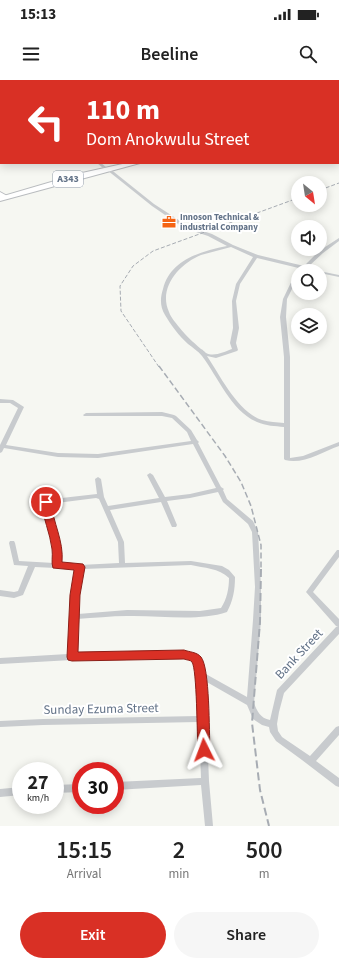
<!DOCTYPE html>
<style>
:root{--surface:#fff;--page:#f6f6f6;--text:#222;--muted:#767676;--accent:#d93025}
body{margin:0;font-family:"Source Sans 3",sans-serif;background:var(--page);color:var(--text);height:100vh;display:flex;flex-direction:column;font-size:15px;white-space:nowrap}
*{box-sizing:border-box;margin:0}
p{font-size:13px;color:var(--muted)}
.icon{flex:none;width:22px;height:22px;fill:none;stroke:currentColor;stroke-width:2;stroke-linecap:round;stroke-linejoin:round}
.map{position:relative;height:746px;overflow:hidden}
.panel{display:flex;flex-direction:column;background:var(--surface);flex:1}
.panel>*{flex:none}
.banner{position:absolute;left:0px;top:0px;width:339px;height:84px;box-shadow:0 2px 10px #0003;background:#d93025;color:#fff;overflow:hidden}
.needle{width:26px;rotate:150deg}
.controls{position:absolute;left:291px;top:96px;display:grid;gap:8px}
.controls a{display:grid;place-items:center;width:36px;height:36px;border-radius:50%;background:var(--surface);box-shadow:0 2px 10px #0003;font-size:20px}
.speed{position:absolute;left:12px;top:682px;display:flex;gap:8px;font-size:20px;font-weight:700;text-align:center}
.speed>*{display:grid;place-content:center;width:52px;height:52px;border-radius:50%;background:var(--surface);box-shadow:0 2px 10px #0003;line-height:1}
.speed small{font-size:10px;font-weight:400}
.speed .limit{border:6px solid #d22;background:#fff;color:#111}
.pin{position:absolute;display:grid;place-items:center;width:34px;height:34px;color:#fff;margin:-17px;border:2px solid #fff;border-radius:50%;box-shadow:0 1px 4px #0007}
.me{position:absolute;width:44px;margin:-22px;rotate:357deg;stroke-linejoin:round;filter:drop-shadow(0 0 3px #0008)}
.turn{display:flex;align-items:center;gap:14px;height:84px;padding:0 20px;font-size:18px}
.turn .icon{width:52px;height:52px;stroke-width:2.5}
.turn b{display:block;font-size:28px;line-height:34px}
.eta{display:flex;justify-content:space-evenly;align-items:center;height:68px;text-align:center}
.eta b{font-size:24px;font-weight:600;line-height:28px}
.button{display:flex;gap:8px;margin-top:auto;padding:8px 20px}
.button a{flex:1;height:46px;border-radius:24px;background:var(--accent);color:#fff;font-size:16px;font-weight:600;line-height:46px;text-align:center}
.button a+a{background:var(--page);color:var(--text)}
.status{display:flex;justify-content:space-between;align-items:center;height:28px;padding:0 20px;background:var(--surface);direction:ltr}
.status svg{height:11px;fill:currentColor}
header{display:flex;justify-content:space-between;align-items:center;height:52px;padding:0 20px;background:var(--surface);font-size:18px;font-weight:600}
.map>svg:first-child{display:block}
</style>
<div class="status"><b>15:13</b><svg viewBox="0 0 49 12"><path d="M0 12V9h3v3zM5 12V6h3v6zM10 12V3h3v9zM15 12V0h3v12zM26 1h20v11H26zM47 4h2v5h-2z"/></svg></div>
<header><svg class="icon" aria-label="menu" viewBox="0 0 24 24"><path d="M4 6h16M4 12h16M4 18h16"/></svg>Beeline<svg class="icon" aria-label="search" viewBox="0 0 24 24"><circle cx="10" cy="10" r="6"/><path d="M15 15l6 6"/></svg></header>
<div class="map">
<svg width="339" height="746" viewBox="0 0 339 746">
<rect width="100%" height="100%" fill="#f6f7f2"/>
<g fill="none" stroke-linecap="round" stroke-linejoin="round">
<!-- primary casing -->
<g stroke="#babdc1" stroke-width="2">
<path id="primary" d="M0 112 9 117 6 119 0 117Z"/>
</g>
<!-- highway casing -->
<g stroke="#b9bcbf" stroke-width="2">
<g id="highway">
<rect x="338" y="51" width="1" height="4"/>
<path d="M127 83H140L0 121V117L82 93Z"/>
</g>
</g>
<!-- street -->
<g fill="#c8cbce" fill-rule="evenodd">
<path d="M84 0H90L88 1H82Z"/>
<path d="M208 0H212L213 1H209Z"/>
<rect x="338" y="16" width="1" height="3"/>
<rect x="0" y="23" width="1" height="2"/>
<rect x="0" y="65" width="1" height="2"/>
<path d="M97 83H101L106 87 103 88Z"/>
<path d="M107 88H109L154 124 188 146 212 154 233 165 258 175 304 186 319 171 339 158V161L323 173 308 187 319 191 339 195V197L320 193V191H311L257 178 240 204 236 221 239 248 236 263 238 270 237 271 216 278 207 276C221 297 238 332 262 340 269 342 277 342 284 343V277L280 237 283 219 296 192 298 191H300H298V197L287 219 286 237 290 277V378L303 376 339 362V366C322 372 303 385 285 380L284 379V347C275 346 266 346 257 342 231 331 218 297 202 276 198 271 193 268 188 264 179 256 171 245 165 235 160 227 160 218 163 209 170 180 201 171 227 166L208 156 184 148 152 126 107 90ZM231 167 253 177 236 204 232 221 233 248 230 263 232 269C224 272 214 277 206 273 205 272 202 269 201 269 192 261 187 257 179 247 176 243 171 238 169 232 158 208 179 184 201 175 211 172 221 170 231 167Z"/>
<path d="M0 319 13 320 24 327 6 365 58 373 98 374 191 361 187 352 172 338 162 336H84L83 335 86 333 162 332 174 335 176 336 191 350 197 360 199 362 198 363 221 407 224 409 223 410 227 419 253 441 258 452 261 507V540L254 623C257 631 260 638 270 640L277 610 336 547 338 546H336L306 512 337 470H339V477L313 512 339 539V554L284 613 279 632 277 644 278 651 282 657 310 676 336 647 339 646V655L316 681 339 698V707L336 706 302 680 276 661 270 652 269 647 262 645 253 639 247 625 205 601 209 701 213 746H205L201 705 115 710V702L201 698 199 642 43 645 0 647V641L43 639 199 636C198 624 199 593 195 584 193 580 188 578 184 577L72 580 0 584V578L68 574 71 515 76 489 35 487 23 515 14 518 0 516V510L14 512 18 511 28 486 14 485 9 463 10 461H14L15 463 19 481 54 483C54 462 46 443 43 422L44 420 97 414 95 399 98 397 101 399 104 417 108 426 159 418 147 395 150 393 153 395 165 417 190 414 216 408 193 364 98 378 58 377 4 368 2 372 0 373V365L18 328 10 323H0ZM218 412 223 422 248 444 252 452 255 507 253 540 247 617 204 593C201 578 198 576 184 571L76 574 77 539C94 538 111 536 127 536 158 535 198 542 227 532 233 521 235 510 235 497L229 490 222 486 191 481 125 483 124 462 110 430 161 422 171 445 172 447H176L177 445 167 421 190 418ZM96 418 99 419 118 462 119 483 80 485 60 484 59 461 49 424ZM191 485C204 488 219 488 229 498 229 508 227 519 221 528L200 531 127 530 78 534 79 515 83 489Z"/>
<path d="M81 704V712L55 713V705Z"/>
<path d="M21 707V715L0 717V709Z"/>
</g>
<!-- primary -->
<use href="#primary" fill="#fff" fill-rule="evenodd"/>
<!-- highway -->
<use href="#highway" fill="#fff" fill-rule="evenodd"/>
<!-- rail-far2 -->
<g stroke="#a7acb3" stroke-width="1" stroke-dasharray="4 2" stroke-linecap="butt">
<path d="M320 110 339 103"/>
<path d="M159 287 121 231 120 206 133 186 153 171 298 118"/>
</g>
<!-- rail-far1 -->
<path stroke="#a7acb3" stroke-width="1.5" stroke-dasharray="6 3" stroke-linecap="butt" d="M159 286 225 376 241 402 251 426 261 465V490"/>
<!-- rail -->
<path stroke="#a7acb3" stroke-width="2" stroke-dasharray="8 4" stroke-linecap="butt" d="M261 489 260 542 252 643 260 710 269 746"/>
</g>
<!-- route -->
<path fill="#d93025" stroke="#8d1f18" d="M46 419 51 422C53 443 64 461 62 482L83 484 85 487 80 515 78 572 184 570C189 572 197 572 201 577 210 588 209 652 210 670L208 673 204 675 199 673 198 670C197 657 197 589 192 582 191 580 186 580 184 579L72 581 68 580 67 577 70 515 74 490 53 488C51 483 53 476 52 469 50 453 43 438 41 422Z"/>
<!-- icons -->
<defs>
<g id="office-bare" transform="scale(1.08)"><path d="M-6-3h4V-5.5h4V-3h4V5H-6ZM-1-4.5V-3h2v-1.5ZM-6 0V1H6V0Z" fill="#f56414" stroke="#fff" stroke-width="2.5" paint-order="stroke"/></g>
</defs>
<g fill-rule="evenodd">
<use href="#office-bare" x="169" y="142"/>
</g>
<g text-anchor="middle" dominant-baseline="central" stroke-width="4" stroke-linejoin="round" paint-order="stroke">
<!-- far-poi labels -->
<g font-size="9" font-weight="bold" fill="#627287" stroke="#fff" text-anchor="start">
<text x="180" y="137">Innoson Technical &amp;<tspan x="180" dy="10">industrial Company</tspan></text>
</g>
<!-- shield labels -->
<rect fill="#fff" stroke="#919cab" stroke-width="1" x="53" y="91" width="30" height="16" rx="3"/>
<g font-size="10" font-weight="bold" fill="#627287">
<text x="68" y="99">A343</text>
</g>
<!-- near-street labels -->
<g font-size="13" fill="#627287" stroke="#fff">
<text transform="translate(299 574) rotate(-47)">Bank Street</text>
<text transform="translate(101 629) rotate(-1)">Sunday Ezuma Street</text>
</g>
</g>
</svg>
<div class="controls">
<a><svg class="needle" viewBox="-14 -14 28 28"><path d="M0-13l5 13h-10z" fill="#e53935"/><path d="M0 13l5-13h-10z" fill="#767676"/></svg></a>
<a><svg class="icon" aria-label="sound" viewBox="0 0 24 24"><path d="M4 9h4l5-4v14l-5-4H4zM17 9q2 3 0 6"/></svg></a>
<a><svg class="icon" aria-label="search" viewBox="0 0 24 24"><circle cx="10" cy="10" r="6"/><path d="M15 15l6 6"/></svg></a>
<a><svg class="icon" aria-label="layers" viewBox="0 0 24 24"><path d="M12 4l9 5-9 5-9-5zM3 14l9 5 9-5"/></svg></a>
</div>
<div class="speed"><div>27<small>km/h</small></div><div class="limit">30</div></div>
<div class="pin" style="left:46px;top:422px;background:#d93025"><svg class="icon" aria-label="arrive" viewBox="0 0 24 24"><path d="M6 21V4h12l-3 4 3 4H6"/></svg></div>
<svg class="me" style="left:204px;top:670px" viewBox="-20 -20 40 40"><path d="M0-17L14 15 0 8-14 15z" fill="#d93025" stroke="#fff" stroke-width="4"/></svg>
<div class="banner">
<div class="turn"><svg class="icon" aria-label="left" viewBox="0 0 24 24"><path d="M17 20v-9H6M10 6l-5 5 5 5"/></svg><div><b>110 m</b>Dom Anokwulu Street</div></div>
</div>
</div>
<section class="panel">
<div class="eta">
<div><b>15:15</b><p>Arrival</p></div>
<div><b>2</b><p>min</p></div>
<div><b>500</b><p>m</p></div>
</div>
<div class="button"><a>Exit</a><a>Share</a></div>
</section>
